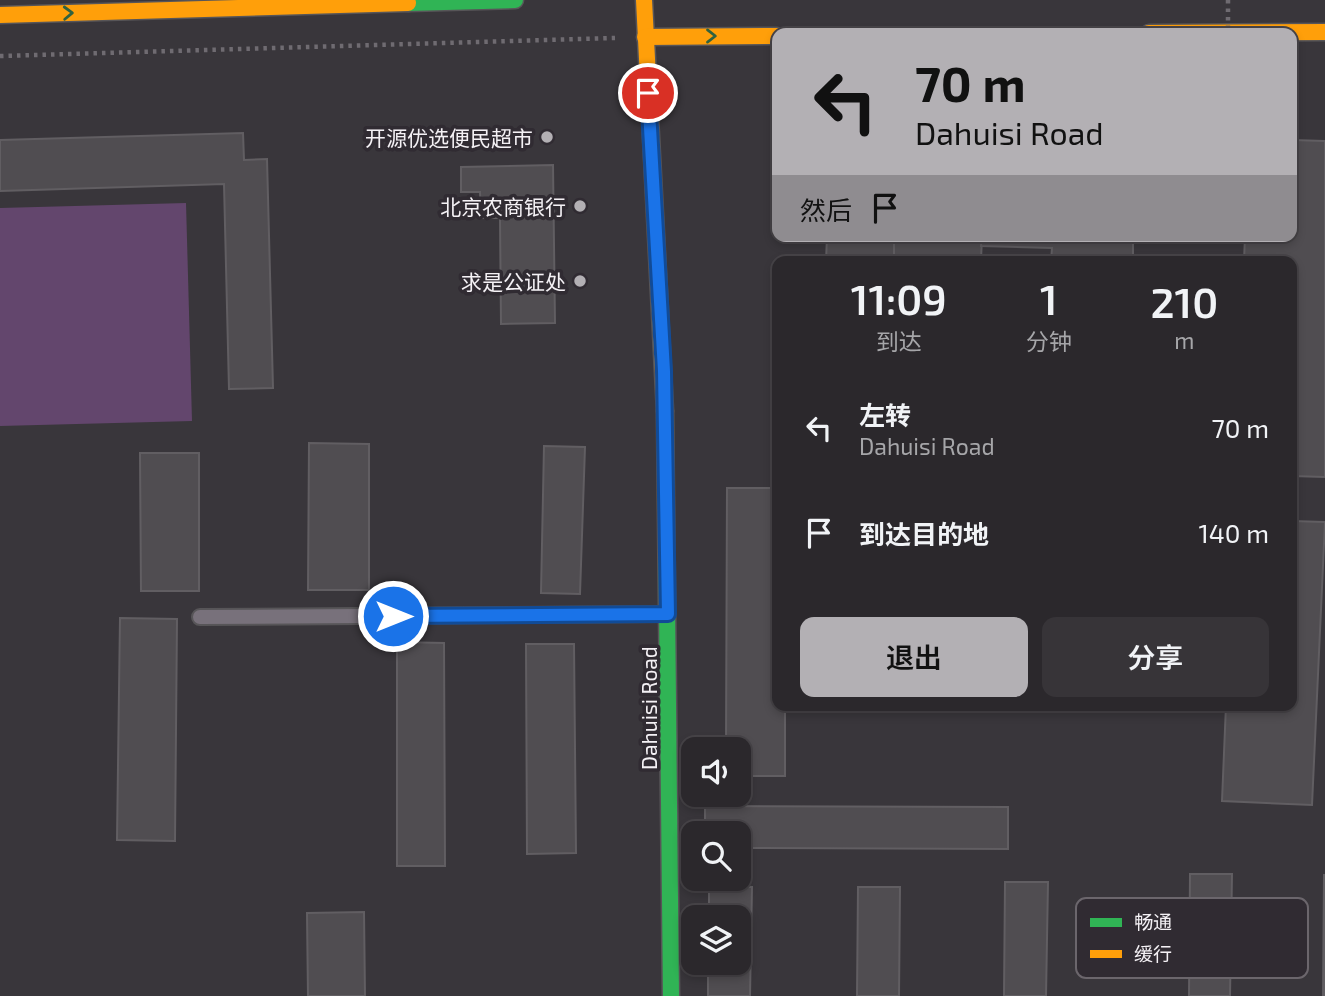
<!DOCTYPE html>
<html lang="zh">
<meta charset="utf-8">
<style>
:root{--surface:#2b282c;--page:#373438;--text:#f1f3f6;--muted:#a6a6a9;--line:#474448;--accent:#b3b0b4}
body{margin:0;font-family:"Exo 2","Noto Sans SC",sans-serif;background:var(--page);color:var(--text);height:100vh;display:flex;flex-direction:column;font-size:26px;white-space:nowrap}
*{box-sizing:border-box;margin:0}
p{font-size:23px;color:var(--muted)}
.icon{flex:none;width:38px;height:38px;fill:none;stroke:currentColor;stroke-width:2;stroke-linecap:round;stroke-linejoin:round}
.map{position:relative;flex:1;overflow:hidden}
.side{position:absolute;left:772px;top:256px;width:525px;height:455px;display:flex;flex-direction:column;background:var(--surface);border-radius:14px;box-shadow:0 4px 10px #0003,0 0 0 2px var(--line)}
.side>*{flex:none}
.hud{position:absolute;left:772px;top:28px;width:525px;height:214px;border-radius:14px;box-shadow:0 4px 10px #0003,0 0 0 2px var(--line);background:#b3b0b4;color:#111;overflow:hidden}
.tools{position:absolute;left:681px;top:737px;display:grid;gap:14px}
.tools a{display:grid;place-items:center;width:70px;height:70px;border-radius:14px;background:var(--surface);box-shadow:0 4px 10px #0003,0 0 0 2px var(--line);font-size:35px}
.pin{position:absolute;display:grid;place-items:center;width:60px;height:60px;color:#fff;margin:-30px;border:4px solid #fff;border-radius:50%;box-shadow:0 2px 7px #0007}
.me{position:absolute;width:77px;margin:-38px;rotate:90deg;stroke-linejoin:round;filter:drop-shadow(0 0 5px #0008)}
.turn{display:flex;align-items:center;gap:24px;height:147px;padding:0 28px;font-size:32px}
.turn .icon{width:91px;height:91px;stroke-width:2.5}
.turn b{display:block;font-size:49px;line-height:60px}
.then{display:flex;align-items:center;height:66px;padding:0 28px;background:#0003;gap:14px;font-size:26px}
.eta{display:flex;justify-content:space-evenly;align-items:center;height:119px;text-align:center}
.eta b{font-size:42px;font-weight:600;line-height:49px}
.cta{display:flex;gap:14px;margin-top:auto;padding:14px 28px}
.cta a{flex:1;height:80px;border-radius:14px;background:var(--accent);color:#111;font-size:28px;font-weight:600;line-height:80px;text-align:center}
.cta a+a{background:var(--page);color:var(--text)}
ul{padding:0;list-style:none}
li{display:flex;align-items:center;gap:21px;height:105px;padding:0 28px}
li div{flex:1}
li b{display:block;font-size:26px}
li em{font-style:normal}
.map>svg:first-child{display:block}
</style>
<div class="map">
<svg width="1325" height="996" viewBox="0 0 1325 996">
<rect width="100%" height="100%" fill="#39363b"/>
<!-- green -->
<path fill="#63466d" d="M186 203 192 421 0 426V208Z"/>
<!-- building -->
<g fill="#504d51" stroke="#615e62" stroke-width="2">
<path d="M243 133 244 160 267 159 273 388 229 389 224 184 0 191V140Z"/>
<path d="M1292 140 1325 141V477L1292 476V261H1244L1245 236H1292Z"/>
<path d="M553 165 555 323 501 324 500 218H481L480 192H461V167Z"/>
<path d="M827 236H894V261H826Z"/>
<path d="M894 236H982L981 261H894Z"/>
<path d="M982 236H1133V261H1051L1052 248 981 246Z"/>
<path d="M309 443 369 444V590H308Z"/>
<path d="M544 446 585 447 580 594 541 593Z"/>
<path d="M140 453H199V591H141Z"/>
<path d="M727 488H777V705H785V776H738V749H726Z"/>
<path d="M1292 521 1325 522 1312 805 1222 801 1226 705H1292Z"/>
<path d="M120 618 177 619 175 841 117 840Z"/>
<path d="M397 642 444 643 445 866H397Z"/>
<path d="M526 644H574L576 853 527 854Z"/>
<path d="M705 806 1008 807V849L738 848V833H705Z"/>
<path d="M1190 874H1232L1230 996H1189Z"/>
<path d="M1324 874 1325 996H1323Z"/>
<path d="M1005 882H1048L1046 996H1004Z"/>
<path d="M709 886 752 887 750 996H708V962H738V917H709Z"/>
<path d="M858 887H900L899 996H857Z"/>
<path d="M364 912 365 996H308L307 913Z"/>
</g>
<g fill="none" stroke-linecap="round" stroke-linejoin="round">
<!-- lane casing -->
<g stroke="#575558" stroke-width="18">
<path id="lane" d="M200 617 667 614"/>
</g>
<!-- fast casing -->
<g stroke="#575558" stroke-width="19">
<g id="fast">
<path d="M408 3 515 0"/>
<path d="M665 411 671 996"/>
</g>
</g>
<!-- slow casing -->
<g stroke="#575558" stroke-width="19">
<g id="slow">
<path d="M644 0 665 411"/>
<path d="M0 15 408 3"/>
<path d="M1149 33 1325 32"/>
<path d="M645 37 777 36"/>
</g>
</g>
<!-- path -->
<path stroke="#6f6b71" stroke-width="4.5" stroke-dasharray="3.5 5" stroke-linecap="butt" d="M0 56 615 38"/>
<!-- lane -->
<use href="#lane" stroke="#78717b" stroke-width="14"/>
<!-- fast -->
<use href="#fast" stroke="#30b455" stroke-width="16"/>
<!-- slow -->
<use href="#slow" stroke="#ff9f0a" stroke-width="16"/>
<!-- path-bridge -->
<path stroke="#6f6b71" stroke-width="4.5" stroke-dasharray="3.5 5" stroke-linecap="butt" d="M1228 0V33"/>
</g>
<!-- one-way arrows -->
<defs><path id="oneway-chevron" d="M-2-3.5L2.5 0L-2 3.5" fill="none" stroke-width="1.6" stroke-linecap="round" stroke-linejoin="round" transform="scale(1.75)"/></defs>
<g stroke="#306240">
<use href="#oneway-chevron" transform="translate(68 13) rotate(-2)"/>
<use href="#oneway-chevron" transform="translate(711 36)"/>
</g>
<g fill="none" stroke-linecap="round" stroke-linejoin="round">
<!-- route casing -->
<g stroke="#114b97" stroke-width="18">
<path id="route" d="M393 616 668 614 664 371 648 93"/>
</g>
<!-- route -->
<use href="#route" stroke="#1a73e8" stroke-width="12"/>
</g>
<!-- markers -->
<g fill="#b3b0b4" stroke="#302b32" stroke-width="2.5">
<circle cx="547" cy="137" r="7"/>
<circle cx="580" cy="206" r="7"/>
<circle cx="580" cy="281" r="7"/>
</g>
<g text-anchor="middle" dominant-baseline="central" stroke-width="7" stroke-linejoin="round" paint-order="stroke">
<!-- poi labels -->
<g font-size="21" fill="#f4f1f5" stroke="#302b32" text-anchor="end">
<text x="533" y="137">开源优选便民超市</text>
<text x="566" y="206">北京农商银行</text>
<text x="566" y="281">求是公证处</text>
</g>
<!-- street labels -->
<g font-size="21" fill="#f4f1f5" stroke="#302b32">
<text transform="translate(648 708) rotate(-90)">Dahuisi Road</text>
</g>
</g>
<!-- legend -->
<rect x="1076" y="898" width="232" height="80" rx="10" fill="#302b32" stroke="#6b666c" stroke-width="2"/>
<rect x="1090" y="918" width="32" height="9" fill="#30b455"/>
<rect x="1090" y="950" width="32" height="8" fill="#ff9f0a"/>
<g font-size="19" fill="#f4f1f5">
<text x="1134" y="929">畅通</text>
<text x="1134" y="961">缓行</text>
</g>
</svg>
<div class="tools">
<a><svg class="icon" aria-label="sound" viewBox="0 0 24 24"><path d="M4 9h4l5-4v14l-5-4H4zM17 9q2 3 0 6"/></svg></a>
<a><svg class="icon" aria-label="search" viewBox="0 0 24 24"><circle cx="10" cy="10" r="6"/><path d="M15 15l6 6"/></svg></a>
<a><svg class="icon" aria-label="layers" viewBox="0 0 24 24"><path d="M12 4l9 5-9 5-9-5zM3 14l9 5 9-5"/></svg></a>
</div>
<div class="pin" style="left:648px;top:93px;background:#d93025"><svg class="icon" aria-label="arrive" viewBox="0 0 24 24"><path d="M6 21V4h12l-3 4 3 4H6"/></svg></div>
<svg class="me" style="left:393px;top:616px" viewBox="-20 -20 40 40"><circle r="17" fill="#1a73e8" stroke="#fff" stroke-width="3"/><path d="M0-11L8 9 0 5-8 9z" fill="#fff"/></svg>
<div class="hud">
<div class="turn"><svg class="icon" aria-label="left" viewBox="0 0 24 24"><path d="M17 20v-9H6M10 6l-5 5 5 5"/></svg><div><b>70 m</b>Dahuisi Road</div></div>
<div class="then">然后<svg class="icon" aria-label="arrive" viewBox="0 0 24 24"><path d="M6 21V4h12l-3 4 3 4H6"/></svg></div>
</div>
<section class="side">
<div class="eta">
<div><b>11:09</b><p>到达</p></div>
<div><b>1</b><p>分钟</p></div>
<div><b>210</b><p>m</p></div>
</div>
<ul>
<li><svg class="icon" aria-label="left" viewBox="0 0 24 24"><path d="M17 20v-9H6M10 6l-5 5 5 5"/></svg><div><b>左转</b><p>Dahuisi Road</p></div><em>70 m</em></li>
<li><svg class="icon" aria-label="arrive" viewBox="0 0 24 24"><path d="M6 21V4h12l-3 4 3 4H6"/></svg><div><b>到达目的地</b></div><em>140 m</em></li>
</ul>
<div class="cta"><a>退出</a><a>分享</a></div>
</section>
</div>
